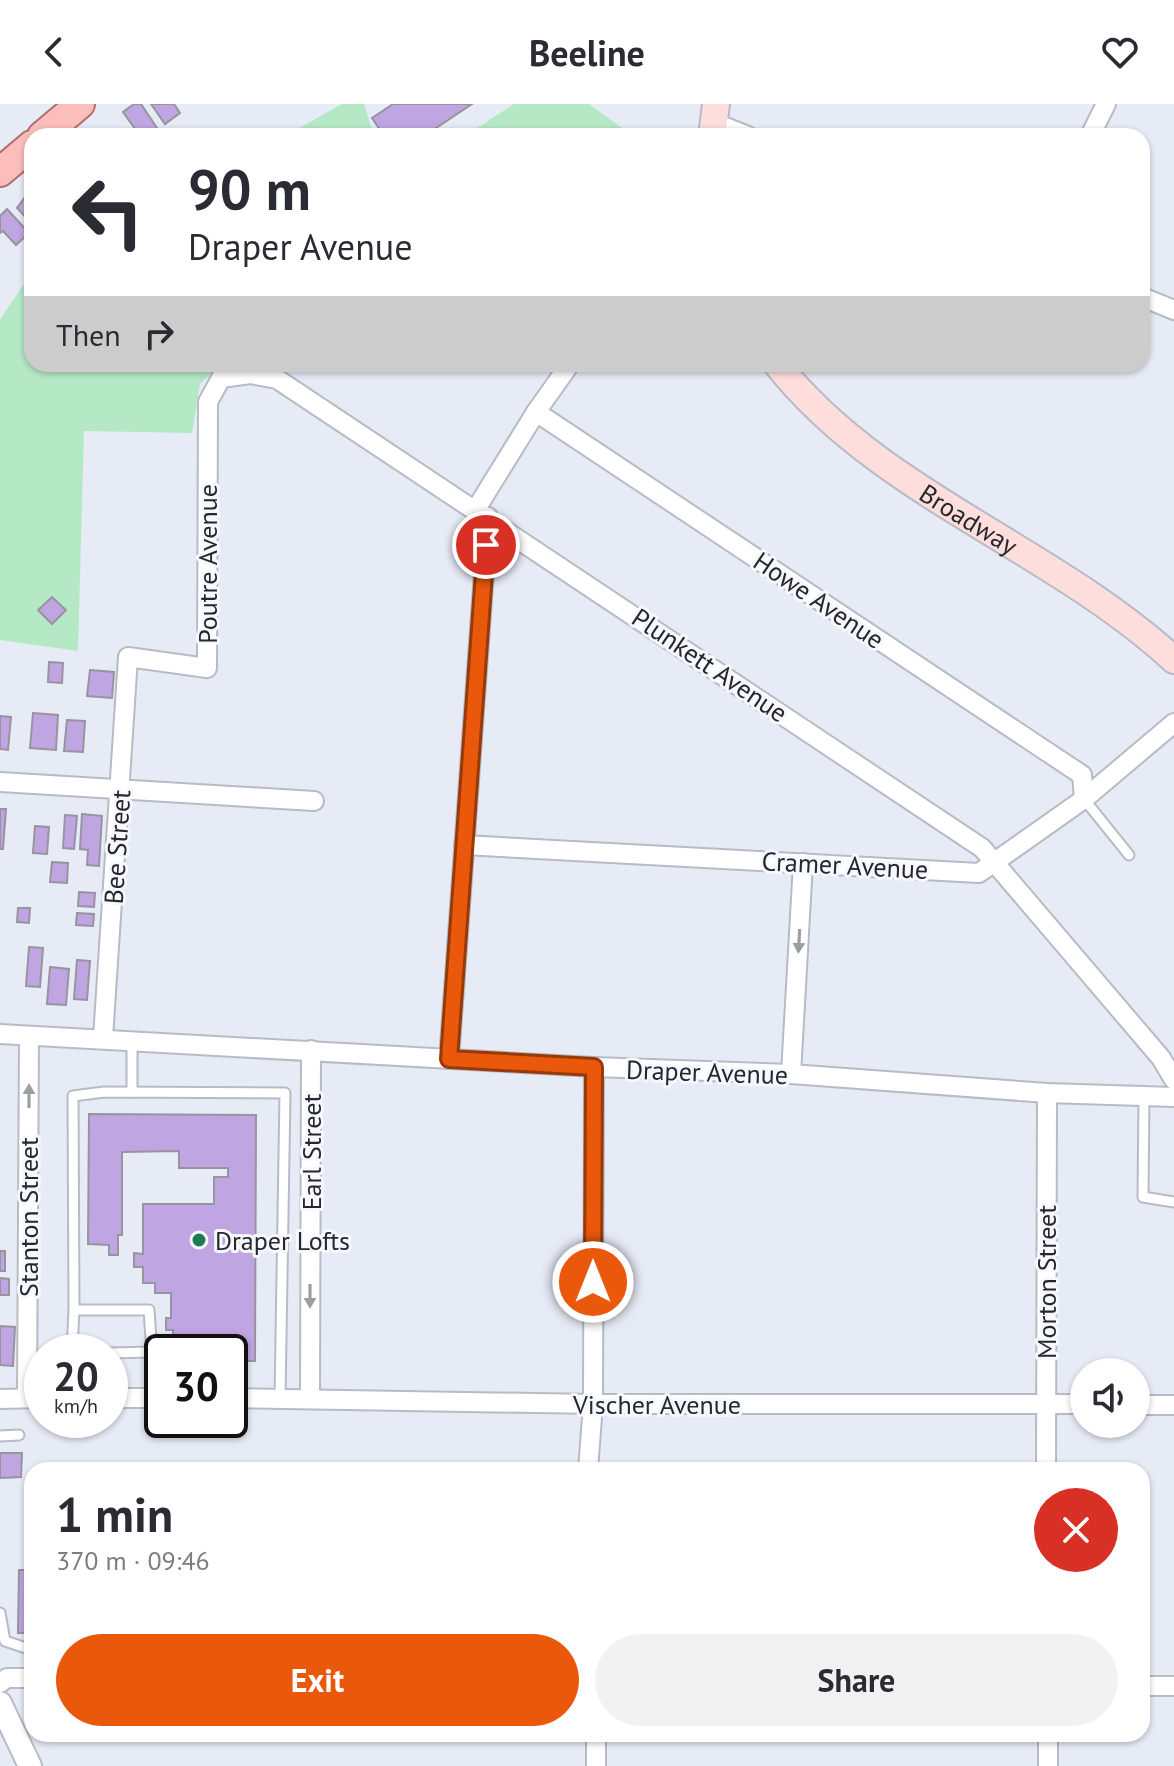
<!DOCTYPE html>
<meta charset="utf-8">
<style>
:root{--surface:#fff;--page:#f2f2f3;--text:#2b2b33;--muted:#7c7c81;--accent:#ea580c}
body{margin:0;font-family:"PT Sans",sans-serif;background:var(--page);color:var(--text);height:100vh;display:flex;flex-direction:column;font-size:30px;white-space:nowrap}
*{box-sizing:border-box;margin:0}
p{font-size:26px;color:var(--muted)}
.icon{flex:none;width:44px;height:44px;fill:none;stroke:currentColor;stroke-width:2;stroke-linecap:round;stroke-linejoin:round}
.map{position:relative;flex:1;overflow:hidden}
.details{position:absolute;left:24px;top:1358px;width:1126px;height:280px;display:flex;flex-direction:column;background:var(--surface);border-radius:24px;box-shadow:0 2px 6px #0004}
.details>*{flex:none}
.guide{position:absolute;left:24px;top:24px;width:1126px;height:244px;border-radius:24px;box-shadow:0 2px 6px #0004;background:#fff;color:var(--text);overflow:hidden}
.tools{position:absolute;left:1070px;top:1254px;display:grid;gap:16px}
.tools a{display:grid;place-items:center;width:80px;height:80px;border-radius:50%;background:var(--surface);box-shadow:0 2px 6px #0004;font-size:40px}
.speed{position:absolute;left:24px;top:1230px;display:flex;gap:16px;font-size:40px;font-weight:700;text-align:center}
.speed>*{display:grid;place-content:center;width:104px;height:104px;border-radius:50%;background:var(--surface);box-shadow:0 2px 6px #0004;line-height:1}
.speed small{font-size:20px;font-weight:400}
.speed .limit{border:4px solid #111;border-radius:12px;background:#fff;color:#111}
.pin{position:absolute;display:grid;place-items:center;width:68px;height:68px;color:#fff;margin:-34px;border:4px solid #fff;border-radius:50%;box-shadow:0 2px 8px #0007}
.me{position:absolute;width:88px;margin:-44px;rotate:0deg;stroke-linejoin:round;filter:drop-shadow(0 0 6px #0008)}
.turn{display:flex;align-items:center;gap:28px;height:168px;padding:0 32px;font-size:36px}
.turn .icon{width:104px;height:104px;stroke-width:2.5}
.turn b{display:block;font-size:56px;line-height:68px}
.then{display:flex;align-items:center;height:76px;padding:0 32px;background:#0003;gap:16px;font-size:30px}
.round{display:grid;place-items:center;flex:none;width:84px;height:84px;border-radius:42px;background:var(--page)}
.headline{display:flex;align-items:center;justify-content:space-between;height:136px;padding:0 32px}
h1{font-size:48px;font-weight:700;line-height:60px}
.button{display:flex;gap:16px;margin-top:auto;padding:16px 32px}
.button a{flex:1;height:92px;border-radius:48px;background:var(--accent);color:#fff;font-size:32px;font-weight:700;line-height:92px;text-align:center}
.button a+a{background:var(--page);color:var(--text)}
header{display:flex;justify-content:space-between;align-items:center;height:104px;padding:0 32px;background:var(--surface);font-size:36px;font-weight:700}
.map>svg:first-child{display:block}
</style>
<header><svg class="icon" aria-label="back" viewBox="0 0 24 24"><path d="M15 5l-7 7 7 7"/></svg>Beeline<svg class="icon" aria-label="heart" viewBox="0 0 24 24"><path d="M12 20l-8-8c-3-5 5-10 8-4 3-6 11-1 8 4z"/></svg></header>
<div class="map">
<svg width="1174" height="1662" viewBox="0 0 1174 1662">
<rect width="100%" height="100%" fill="#e7ebf6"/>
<!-- green -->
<g fill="#b5e9c6">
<path d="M342 0H364L374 32H285Z"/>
<path d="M514 0H589L633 32H465Z"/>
<path d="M32 175V260H275L217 264 200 280 192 329 84 327 78 547 0 536V216L23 181Z"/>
</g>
<!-- building -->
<g fill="#bfa5e2" stroke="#98949e" stroke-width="2">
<path d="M134 0H141L159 27 152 32H140L123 8Z"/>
<path d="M151 0H174L180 9 165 20Z"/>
<path d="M393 0H472L424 32H384L372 14Z"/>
<path d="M28 89 32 91V120L17 104Z"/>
<path d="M7 105 29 129 16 141 3 127 0 129V112Z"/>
<path d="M52 493 66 506 52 520 38 506Z"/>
<path d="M49 558 63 559 62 579 48 578Z"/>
<path d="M90 566 114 568 112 594 87 592Z"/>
<path d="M33 609 58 611 56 646 30 644Z"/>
<path d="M0 612 11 613 8 646 0 645Z"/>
<path d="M67 616 85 617 83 648 64 647Z"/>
<path d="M0 705H6L3 745H0Z"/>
<path d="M82 710 102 712 99 762 87 761 88 746 80 745Z"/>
<path d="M65 711 77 712 74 745 63 744Z"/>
<path d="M35 722 49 723 47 750 33 749Z"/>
<path d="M52 758 68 759 67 779 50 778Z"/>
<path d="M79 788 95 789 94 803 78 802Z"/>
<path d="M18 804H30L29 819 17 818Z"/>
<path d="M77 809 94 810 93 822 76 821Z"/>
<path d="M29 843 43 844 40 883 26 882Z"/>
<path d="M77 856 90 857 87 896 74 895Z"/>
<path d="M50 863 69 865 66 901 47 900Z"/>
<path d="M89 1010 256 1011 255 1257H230V1248H173V1226H166V1214H171V1189H155V1179H143V1163H134V1149L143 1150V1100H214V1073H228V1064H179V1047L122 1048V1131H118V1151H109V1141L88 1140Z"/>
<rect x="0" y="1147" width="5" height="20"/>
<path d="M0 1174 9 1175V1191H0Z"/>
<path d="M0 1222 15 1223 13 1262 0 1261Z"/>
<path d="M0 1349H22L21 1373 0 1374Z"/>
<path d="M19 1466H32V1529H18Z"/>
</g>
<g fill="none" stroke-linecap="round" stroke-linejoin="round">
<!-- service casing -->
<g stroke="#b7bbc5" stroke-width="13">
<g id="service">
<path d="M1084 695 1129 751"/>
<path d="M132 935V988"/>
<path d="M1144 992 1143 1093 1174 1098"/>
<path d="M74 1206 72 1246 96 1248"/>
<path d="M110 1249 152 1248"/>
<path d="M155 1294 149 1206H74L73 992 104 988 285 989 280 1294"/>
<path d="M0 1332 19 1331"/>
<path d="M0 1509 5 1537 32 1546"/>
</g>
</g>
<!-- minor casing -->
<g stroke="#b7bbc5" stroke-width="22">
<g id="minor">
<path d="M713 18 748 32"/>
<path d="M1090 32 1106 0"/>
<path d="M1142 193 1174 206"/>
<path d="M536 308 1082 671 1084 695"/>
<path d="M476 405 536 308 570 260"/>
<path d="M0 678 314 697"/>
<path d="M464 741 979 769 1084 695 1174 619"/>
<path d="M0 930 594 963 791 970 1047 989 1174 993"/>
<path d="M103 934 128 553 207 564 208 298 221 274 250 270 277 275 982 744 1161 954 1174 976"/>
<path d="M449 955 488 413"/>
<path d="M791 970 803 759"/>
<path d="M27 1294 29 932"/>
<path d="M110 1294H162"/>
<path d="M230 1294 593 1300H1084"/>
<path d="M310 1294 311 946"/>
<path d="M0 1295 42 1294"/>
<path d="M1136 1301H1174"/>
<path d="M588 1366 593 1300 594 963"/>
<path d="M1046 1366 1047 989"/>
<path d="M0 1579 7 1574H32"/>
<path d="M1142 1582H1174"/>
<path d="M596 1630V1662"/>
<path d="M1048 1662V1630"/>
</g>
</g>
<!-- tertiary casing -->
<g stroke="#b7bbc5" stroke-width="26">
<path id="tertiary" d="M0 1599 30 1662"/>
</g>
<!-- secondary casing -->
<g stroke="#b7bbc5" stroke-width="30">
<g id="secondary">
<path d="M712 32 716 0"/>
<path id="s1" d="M777 260C878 389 1054 445 1174 556"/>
</g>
</g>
<!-- primary casing -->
<g stroke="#b06d6b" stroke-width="32">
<g id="primary">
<path d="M42 32 80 0"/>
<path d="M0 68 32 41"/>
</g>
</g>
<!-- service -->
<use href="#service" stroke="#fff" stroke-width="9"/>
<!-- minor -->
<use href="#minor" stroke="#fff" stroke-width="18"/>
<!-- tertiary -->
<use href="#tertiary" stroke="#fff" stroke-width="22"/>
<!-- secondary -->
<use href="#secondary" stroke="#fededd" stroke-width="26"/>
<!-- primary -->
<use href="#primary" stroke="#fcbebb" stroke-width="28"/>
</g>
<!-- one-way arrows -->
<defs><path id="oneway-solid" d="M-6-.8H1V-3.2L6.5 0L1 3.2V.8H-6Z" transform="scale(2)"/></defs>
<g fill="#9d9ea0">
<use href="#oneway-solid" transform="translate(799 837) rotate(93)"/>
<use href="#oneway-solid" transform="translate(29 992) rotate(-90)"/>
<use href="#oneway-solid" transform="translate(310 1192) rotate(90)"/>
</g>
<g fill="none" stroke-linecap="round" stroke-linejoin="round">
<!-- route casing -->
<g stroke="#983908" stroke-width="20">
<path id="route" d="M486 441 449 955 594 963 593 1178"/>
</g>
<!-- route -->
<use href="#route" stroke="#ea580c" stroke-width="14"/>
</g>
<!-- markers -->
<circle fill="#1e7c52" stroke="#f6f8ff" stroke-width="3" cx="199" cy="1136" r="8"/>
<g text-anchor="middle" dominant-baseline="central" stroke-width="6" stroke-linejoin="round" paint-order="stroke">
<!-- street labels -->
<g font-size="26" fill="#26272b" stroke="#f6f8ff">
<text stroke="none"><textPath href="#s1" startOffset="248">Broadway</textPath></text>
<text transform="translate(207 460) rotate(-90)">Poutre Avenue</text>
<text transform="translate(819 496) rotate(34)">Howe Avenue</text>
<text transform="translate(710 561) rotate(34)">Plunkett Avenue</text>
<text transform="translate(117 743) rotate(-86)">Bee Street</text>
<text transform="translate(845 761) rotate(3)">Cramer Avenue</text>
<text transform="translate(707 968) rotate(2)">Draper Avenue</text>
<text transform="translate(311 1048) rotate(-90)">Earl Street</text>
<text transform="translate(28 1113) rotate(-90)">Stanton Street</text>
<text transform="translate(1046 1178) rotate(-90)">Morton Street</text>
<text x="657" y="1300">Vischer Avenue</text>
</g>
<!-- poi labels -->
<g font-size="26" fill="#26272b" stroke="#f6f8ff" text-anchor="start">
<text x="215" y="1136">Draper Lofts</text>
</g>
</g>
</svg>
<div class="tools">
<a><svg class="icon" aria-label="sound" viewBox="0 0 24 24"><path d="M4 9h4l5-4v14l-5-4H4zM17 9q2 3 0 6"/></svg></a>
</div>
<div class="speed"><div>20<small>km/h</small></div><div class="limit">30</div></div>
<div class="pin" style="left:486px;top:441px;background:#d93025"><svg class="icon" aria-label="arrive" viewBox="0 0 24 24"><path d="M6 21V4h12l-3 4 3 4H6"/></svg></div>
<svg class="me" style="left:593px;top:1178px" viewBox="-20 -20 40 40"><circle r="17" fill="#ea580c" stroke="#fff" stroke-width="3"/><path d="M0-11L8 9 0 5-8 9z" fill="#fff"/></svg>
<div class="guide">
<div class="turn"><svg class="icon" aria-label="left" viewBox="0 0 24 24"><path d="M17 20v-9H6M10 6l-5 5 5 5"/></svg><div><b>90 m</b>Draper Avenue</div></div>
<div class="then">Then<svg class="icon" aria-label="right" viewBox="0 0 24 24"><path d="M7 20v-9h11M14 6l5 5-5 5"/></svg></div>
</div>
<section class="details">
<div class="headline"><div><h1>1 min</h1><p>370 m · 09:46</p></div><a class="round" style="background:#d93025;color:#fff"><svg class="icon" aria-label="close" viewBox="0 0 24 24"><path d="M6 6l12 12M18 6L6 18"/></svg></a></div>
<div class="button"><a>Exit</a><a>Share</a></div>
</section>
</div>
